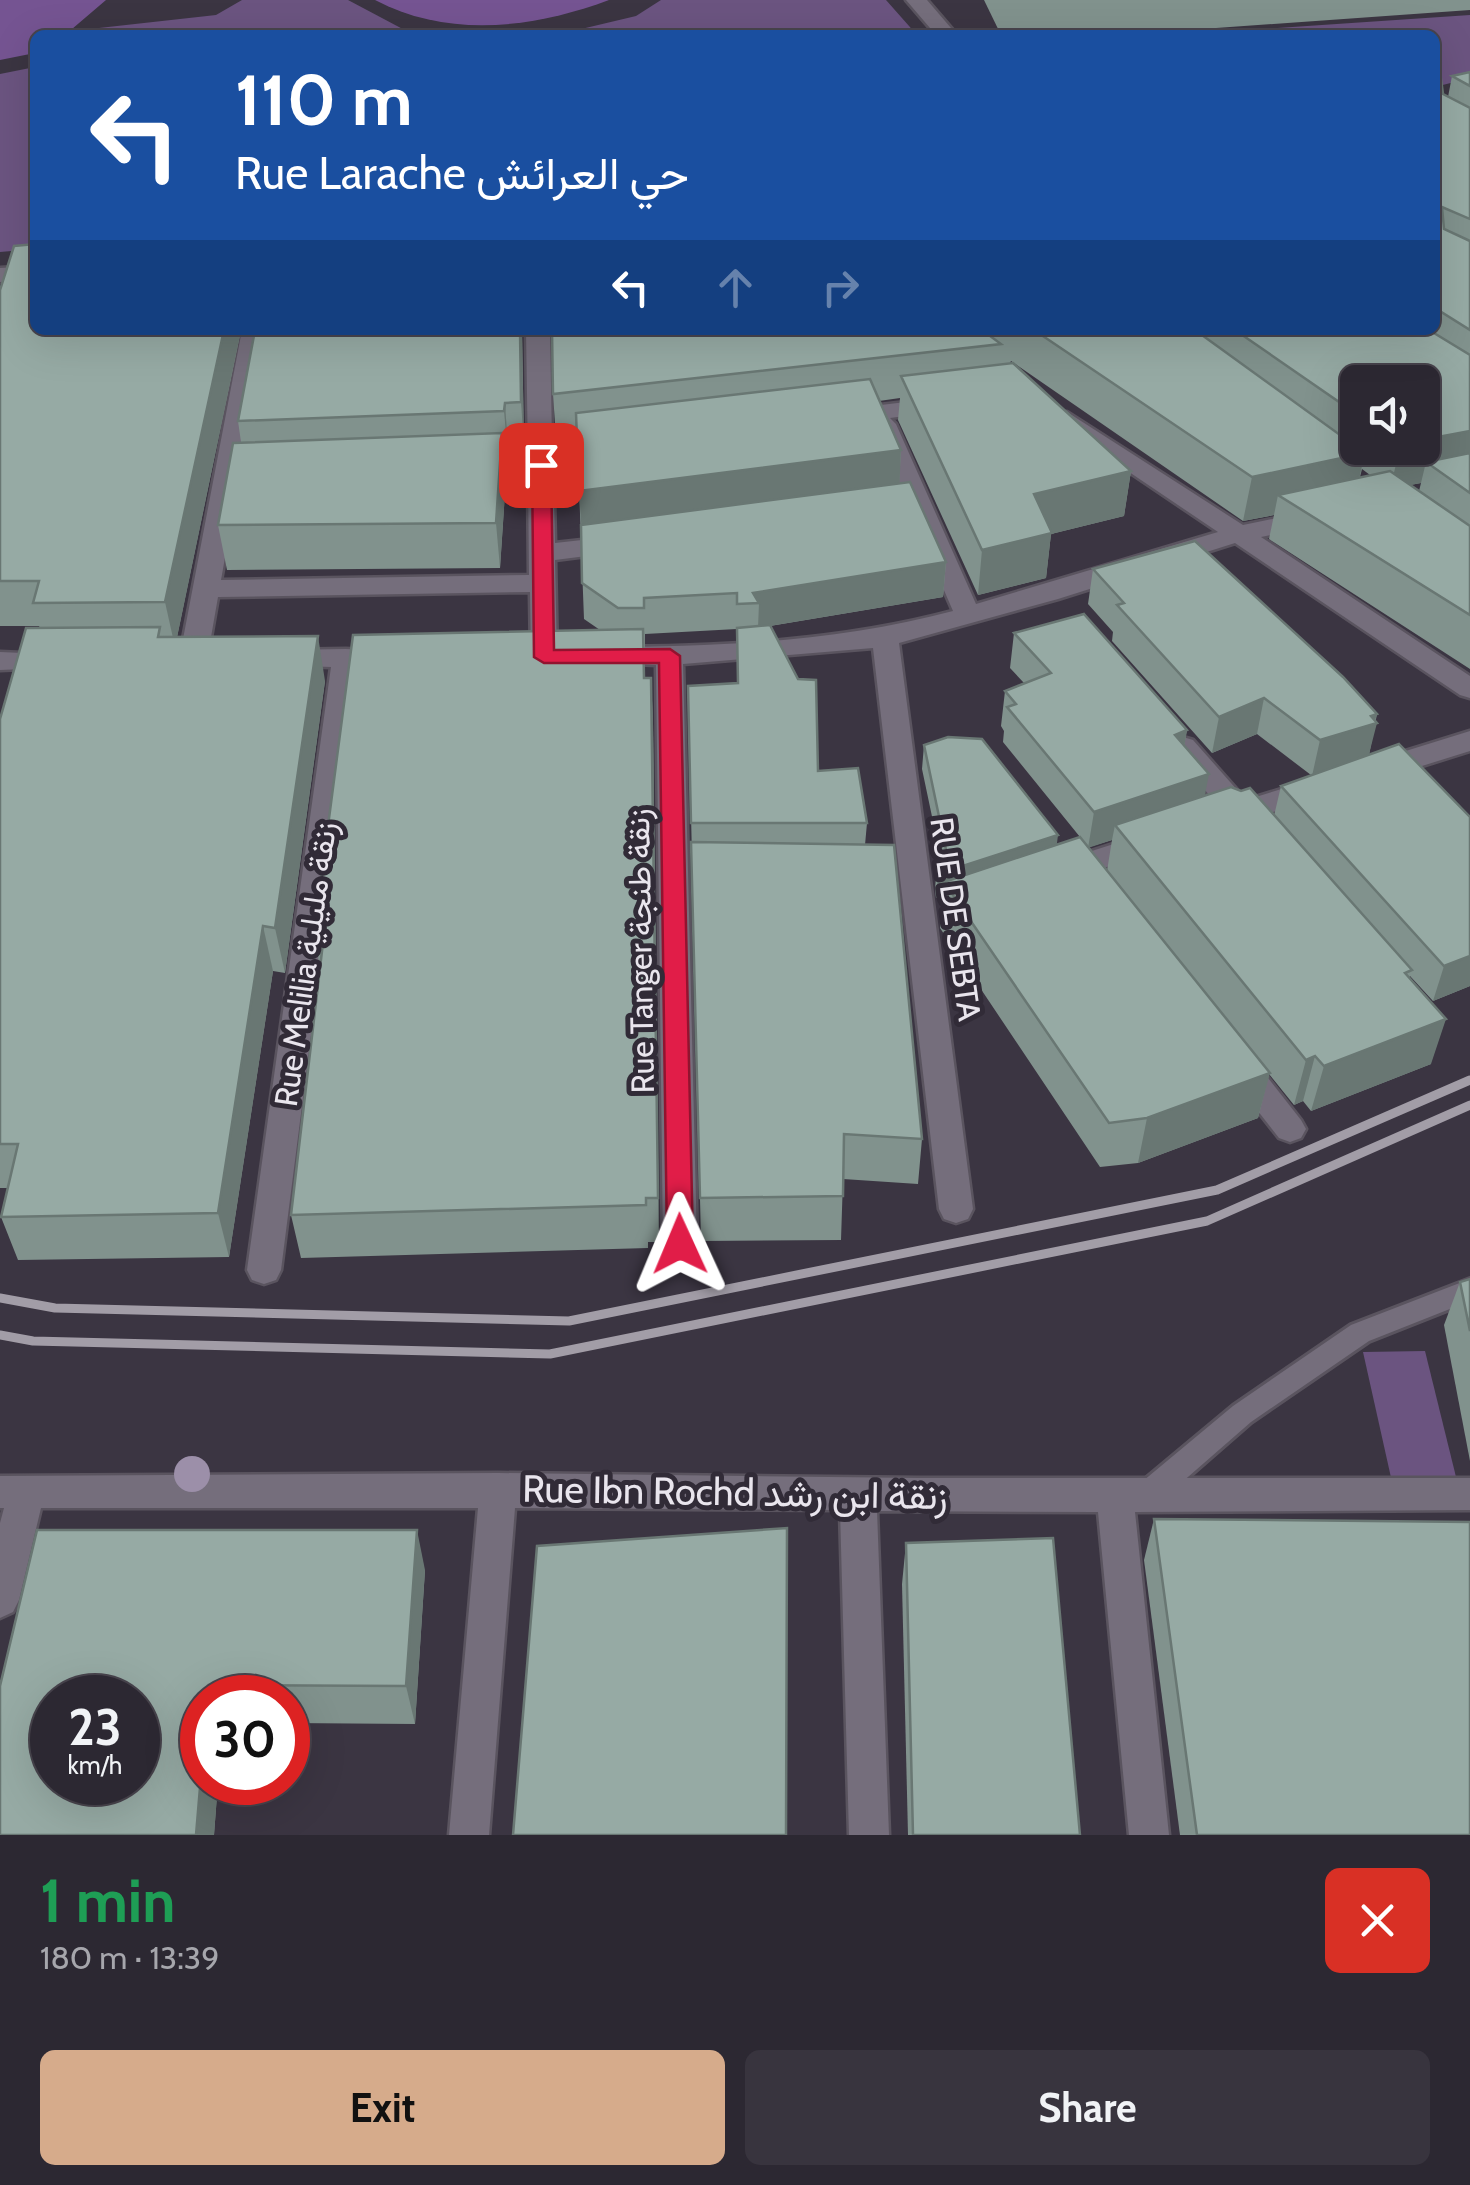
<!DOCTYPE html>
<meta charset="utf-8">
<style>
:root{--surface:#2c2832;--page:#38343e;--text:#f1f3f6;--muted:#a6a6ac;--line:#48444d;--accent:#d6ab8b}
body{margin:0;font-family:Cabin,Vazirmatn,sans-serif;background:var(--page);color:var(--text);height:100vh;display:flex;flex-direction:column;font-size:38px;white-space:nowrap}
*{box-sizing:border-box;margin:0}
p{font-size:32px;color:var(--muted)}
.icon{flex:none;width:55px;height:55px;fill:none;stroke:currentColor;stroke-width:2;stroke-linecap:round;stroke-linejoin:round}
.map{position:relative;height:1835px;overflow:hidden}
.panel{display:flex;flex-direction:column;background:var(--surface);flex:1}
.panel>*{flex:none}
.hud{position:absolute;left:30px;top:30px;width:1410px;height:305px;border-radius:15px;box-shadow:0 10px 40px #0002,0 0 0 2px var(--line);background:#1a4fa0;color:#fff;overflow:hidden}
.fabs{position:absolute;left:1340px;top:365px;display:grid;gap:20px}
.fabs a{display:grid;place-items:center;width:100px;height:100px;border-radius:15px;background:var(--surface);box-shadow:0 10px 40px #0002,0 0 0 2px var(--line);font-size:50px}
.speed{position:absolute;left:30px;top:1675px;display:flex;gap:20px;font-size:50px;font-weight:700;text-align:center}
.speed>*{display:grid;place-content:center;width:130px;height:130px;border-radius:50%;background:var(--surface);box-shadow:0 10px 40px #0002,0 0 0 2px var(--line);line-height:1}
.speed small{font-size:25px;font-weight:400}
.speed .limit{border:15px solid #d22;background:#fff;color:#111}
.pin{position:absolute;display:grid;place-items:center;width:85px;height:85px;color:#fff;margin:-42px;border-radius:20px;box-shadow:0 5px 15px #0006}
.me{position:absolute;width:110px;margin:-55px;rotate:359deg;stroke-linejoin:round;filter:drop-shadow(0 0 8px #0008)}
.turn{display:flex;align-items:center;gap:35px;height:210px;padding:0 40px;font-size:45px}
.turn .icon{width:130px;height:130px;stroke-width:2.5}
.turn b{display:block;font-size:70px;line-height:85px}
.lanes{display:flex;align-items:center;height:95px;padding:0 40px;background:#0003;justify-content:center;gap:50px;direction:ltr}
.lanes .off{opacity:.35}
.round{display:grid;place-items:center;flex:none;width:105px;height:105px;border-radius:15px;background:var(--page)}
.overview{display:flex;align-items:center;justify-content:space-between;height:170px;padding:0 40px}
h1{font-size:60px;font-weight:700;line-height:75px;color:#1e9e55}
.cta{display:flex;gap:20px;margin-top:auto;padding:20px 40px}
.cta a{flex:1;height:115px;border-radius:15px;background:var(--accent);color:#111;font-size:40px;font-weight:700;line-height:115px;text-align:center}
.cta a+a{background:var(--page);color:var(--text)}
.map>svg:first-child{display:block}
</style>
<div class="map">
<svg width="1470" height="1835" viewBox="0 0 1470 1835">
<rect width="100%" height="100%" fill="#3b3542"/>
<!-- green -->
<g fill="#6b5480">
<path d="M242 0H348L414 35H90L99 28 216 15Z"/>
<path d="M661 0H886L917 35H556L636 16Z"/>
<path d="M1470 15V78L1435 87V35H1176Z"/>
<path d="M35 67V249L0 252V74Z"/>
<path d="M1425 1351 1457 1481 1392 1482 1363 1352Z"/>
</g>
<!-- water -->
<g fill="#755492">
<path d="M0 0H106L65 35H35V53L0 60Z"/>
<path d="M375 0H609C534 28 449 39 375 0Z"/>
</g>
<g fill="none" stroke-linecap="round" stroke-linejoin="round">
<!-- lane casing -->
<g stroke="#5a545f" stroke-width="6">
<path id="lane" d="M1470 1279V1301L1369 1341 1251 1422 1157 1504 1147 1507 1137 1504 1133 1495 1137 1486 1233 1406 1351 1325Z"/>
</g>
<!-- street casing -->
<g stroke="#5a545f" stroke-width="5">
<g id="street">
<path d="M906 0H927L957 35H936Z"/>
<path d="M35 266V280L0 282V268Z"/>
<path d="M242 330H266L221 580 529 575 528 473 464 475 452 468 464 461 528 458 526 330H550L552 442 617 435 629 442 617 449 553 457 555 543 618 536 631 544 618 552 555 560 557 657 554 663H534L531 657 530 592 218 597 207 660 203 666H183L179 660Z"/>
<path d="M940 398 952 405 949 410 890 418 896 424 976 604 1218 532 1058 424 1055 419 1058 414 1067 412 1243 525 1311 511 1320 513 1324 519 1320 525 1261 537 1470 676V698L1460 695 1235 543 1058 599 899 643 973 1209 968 1219 956 1223 944 1219 939 1209 873 648 683 664 697 1244 692 1254 680 1258 668 1254 663 1244 656 665 594 662 591 656 594 650 604 647C720 647 841 641 953 611L872 424 875 420 847 423 835 416 847 409Z"/>
<path d="M346 649 398 652 401 658 398 664 358 667 281 1270 276 1280 264 1284 252 1280 247 1270 331 667 274 665 270 659 274 653 284 650Z"/>
<path d="M0 652 68 655 72 661 68 667 0 670Z"/>
<path d="M1470 731V751L1377 780 1367 777 1363 770 1367 763Z"/>
<path d="M1183 737 1193 740 1246 800 1314 779 1324 782 1328 789 1324 796 1260 816 1263 822 1259 829 1249 832 1235 824H1215L1211 817 1220 808 1169 747 1173 740Z"/>
<path d="M1148 833 1158 836 1163 843 1158 850 1058 883 1048 879 1043 872 1048 865Z"/>
<path d="M1239 1052 1250 1055 1301 1120 1306 1129 1301 1138 1290 1142 1279 1138 1228 1073 1223 1064 1228 1055Z"/>
<path d="M498 1473 919 1478H1470V1510L1135 1512 1169 1835H1129L1098 1512 877 1511 889 1835H849L840 1510 515 1508 489 1835H449L478 1508H41L19 1600 13 1612 0 1618V1523L4 1508H0V1476Z"/>
</g>
</g>
<!-- lane -->
<use href="#lane" fill="#756e7c" fill-rule="evenodd"/>
<!-- street -->
<use href="#street" fill="#756e7c" fill-rule="evenodd"/>
<!-- rail -->
<g stroke="#a29da7" stroke-width="9">
<path d="M0 1298 55 1308 569 1321 1217 1190 1470 1080"/>
<path d="M0 1335 33 1341 550 1354 1207 1221 1470 1105"/>
</g>
</g>
<!-- trees -->
<circle fill="#9c8fa9" cx="192" cy="1474" r="18"/>
<!-- wall -->
<g fill="#81928d" fill-rule="evenodd">
<path d="M984 0H1470V10L1118 35H1001Z"/>
<path d="M1470 72V669L1269 539 1274 515 1243 521 1011 361 1010 363 1131 471 1124 516 1051 534 1046 578 978 595 898 420 900 398 879 401 901 450 899 483 946 562 943 597 770 626 818 771 867 823 865 845 922 1139 918 1184 843 1179 841 1240 701 1241 688 686 738 683 737 629 645 634V678H651L653 723 659 1242H648V1248L301 1258 291 1215 320 968 314 933 600 630 584 619 577 435 556 438 553 394 552 330H1435V80L1443 94 1448 97 1452 76ZM1358 382 1422 448H1358ZM1362 469 1370 475 1360 477ZM1421 483 1419 491 1410 485Z"/>
<path d="M0 290 35 330H241L177 637 325 681 285 973 273 971 229 1257 18 1260 1 1217 8 1188H0V719L40 628 39 626H0Z"/>
<path d="M255 330H522L524 446 508 447V455H504L506 478 500 568 227 570 218 525 241 442 238 421Z"/>
<path d="M1093 569 1377 714 1369 755 1470 986 1433 1001 1410 976 1409 978 1431 1064 1311 1111 1303 1101 1294 1105 1269 1074 1258 1118 1138 1163 1100 1167 940 928 943 896 936 898 935 889 937 865 942 864 922 769 924 745 1057 845 1080 837 1003 742 1004 731 1001 726 1005 691 1024 683 1010 668 1014 633 1187 730 1184 746 1205 796 1274 816 1281 786 1311 775 1257 734 1212 753 1112 641 1113 632 1088 604ZM1112 840 1107 871 1089 847Z"/>
<path d="M1470 1279V1461L1444 1325 1460 1282Z"/>
<path d="M1154 1519 1470 1835H1180L1144 1560Z"/>
<path d="M906 1543 1080 1835H908L902 1584Z"/>
<path d="M425 1570 415 1724 288 1723V1698H202L218 1782 214 1835H0V1686Z"/>
</g>
<!-- shaded-wall -->
<g fill="#697773">
<path d="M224 330H241L175 647 165 602Z"/>
<path d="M520 330H522L524 446 521 402Z"/>
<path d="M505 403 508 447V455L504 411Z"/>
<path d="M1470 431V473L1426 462 1421 483 1390 489 1400 448H1422V440Z"/>
<path d="M502 433 506 478 500 568 496 523Z"/>
<path d="M901 450 899 495 582 536 579 491Z"/>
<path d="M1365 453 1355 497 1278 495 1274 515 1243 521 1252 477Z"/>
<path d="M1131 471 1124 516 1051 534 1046 578 978 595 982 550 1034 494Z"/>
<path d="M946 562 943 597 758 628 759 603 753 593Z"/>
<path d="M318 636 325 681 285 973 275 928Z"/>
<path d="M651 678 653 723 659 1242 658 1198Z"/>
<path d="M1264 698 1257 734 1212 753 1219 717Z"/>
<path d="M1377 714 1374 724 1377 723 1368 758 1312 776 1320 740Z"/>
<path d="M1187 730 1181 766 1175 735Z"/>
<path d="M1209 774 1202 810 1115 825 1112 840 1088 848 1094 812Z"/>
<path d="M1058 835 1055 859 944 882 943 896 936 898 938 874Z"/>
<path d="M263 926 273 971 229 1257 218 1213Z"/>
<path d="M1470 956V986L1433 1001 1444 966Z"/>
<path d="M1446 1019 1431 1064 1311 1111 1324 1066Z"/>
<path d="M1315 1056 1303 1101 1294 1105 1306 1060Z"/>
<path d="M1270 1073 1258 1118 1138 1163 1147 1118Z"/>
<path d="M417 1530 425 1570 415 1724 406 1686Z"/>
<path d="M202 1764V1782H218L214 1835H196Z"/>
</g>
<!-- building -->
<g fill="#96aaa4" stroke="#697773" stroke-width="2.5" fill-rule="evenodd">
<path d="M1470 72V86L1452 76Z"/>
<path d="M1441 79 1443 94 1470 108V219L1442 207 1444 229 1470 241V330L1435 308V80Z"/>
<path d="M35 244V330H224L165 602 33 603 39 581H0V290L14 246Z"/>
<path d="M255 330H520L521 402 505 403 504 411 238 421Z"/>
<path d="M552 330H982L1001 344 553 394Z"/>
<path d="M1034 330H1195L1365 453 1252 477Z"/>
<path d="M1235 330H1429L1470 355V431L1422 440V382H1358V415Z"/>
<path d="M1013 363 1131 471 1034 494 1052 533 982 550 901 376Z"/>
<path d="M870 379 901 450 579 491 576 413Z"/>
<path d="M502 433 496 523 218 525 233 443Z"/>
<path d="M1470 453V493L1426 462Z"/>
<path d="M1390 471 1470 526V615L1278 495Z"/>
<path d="M910 482 946 562 753 593 759 603 737 604V593L644 598V608H618L582 583 581 525Z"/>
<path d="M1195 541 1343 677 1377 714 1371 716 1377 723 1320 740 1264 698 1219 717 1117 605 1124 603 1093 569Z"/>
<path d="M1084 614 1187 730 1175 735 1209 774 1094 812 1007 707 1016 704 1005 691 1051 673 1014 633Z"/>
<path d="M770 625 798 679 816 680 818 771 858 768 867 823H691L688 686 738 683 737 628Z"/>
<path d="M160 627 158 637 318 636 275 928 263 926 218 1213 1 1217 18 1144H0V719L26 628Z"/>
<path d="M643 629 644 678H651L658 1198H646V1205L291 1215 324 934 314 933 353 635Z"/>
<path d="M948 737 982 739 1058 835 938 874 937 865 949 864 924 745Z"/>
<path d="M1399 744 1470 817V956L1444 966 1281 786Z"/>
<path d="M1231 787 1241 791 1250 788 1412 970 1405 973 1446 1019 1324 1066 1315 1056 1306 1060 1115 825Z"/>
<path d="M1080 837 1270 1073 1147 1118 1109 1123 944 882Z"/>
<path d="M691 842 894 845 922 1139 844 1134 843 1196 700 1198Z"/>
<path d="M1470 1279V1331L1460 1282Z"/>
<path d="M1154 1519 1470 1522V1835H1197Z"/>
<path d="M787 1528 786 1835H513L537 1546Z"/>
<path d="M37 1530H417L406 1686 209 1685 208 1698H202V1764L196 1835H0V1686ZM52 1698H138V1782H52Z"/>
<path d="M1053 1538 1080 1835H913L906 1543Z"/>
</g>
<!-- route -->
<path fill="#e11d48" stroke="#92132f" stroke-width="2.5" d="M541 460 551 465 554 650 670 649 680 656 693 1244 689 1251 680 1255 671 1251 667 1244 659 663H544L534 657 532 465Z"/>
<g text-anchor="middle" dominant-baseline="central" stroke-width="10" stroke-linejoin="round" paint-order="stroke">
<!-- street labels -->
<g font-size="32" fill="#e9e5ed" stroke="#312b37">
<text transform="translate(956 919) rotate(82)">RUE DE SEBTA</text>
<text transform="translate(640 951) rotate(-91)">Rue Tanger زنقة طنجة</text>
<text transform="translate(305 964) rotate(-82)">Rue Melilia زنقة مليلية</text>
</g>
<!-- near-street labels -->
<g font-size="38" fill="#e9e5ed" stroke="#312b37">
<text transform="translate(735 1492) rotate(1)">Rue Ibn Rochd زنقة ابن رشد</text>
</g>
</g>
</svg>
<div class="fabs">
<a><svg class="icon" aria-label="sound" viewBox="0 0 24 24"><path d="M4 9h4l5-4v14l-5-4H4zM17 9q2 3 0 6"/></svg></a>
</div>
<div class="speed"><div>23<small>km/h</small></div><div class="limit">30</div></div>
<div class="pin" style="left:541px;top:465px;background:#d93025"><svg class="icon" aria-label="arrive" viewBox="0 0 24 24"><path d="M6 21V4h12l-3 4 3 4H6"/></svg></div>
<svg class="me" style="left:680px;top:1244px" viewBox="-20 -20 40 40"><path d="M0-17L14 15 0 8-14 15z" fill="#e11d48" stroke="#fff" stroke-width="4"/></svg>
<div class="hud">
<div class="turn"><svg class="icon" aria-label="left" viewBox="0 0 24 24"><path d="M17 20v-9H6M10 6l-5 5 5 5"/></svg><div><b>110 m</b>Rue Larache حي العرائش</div></div>
<div class="lanes"><svg class="icon" aria-label="left" viewBox="0 0 24 24"><path d="M17 20v-9H6M10 6l-5 5 5 5"/></svg><svg class="icon off" aria-label="ahead" viewBox="0 0 24 24"><path d="M12 20V5M6 11l6-6 6 6"/></svg><svg class="icon off" aria-label="right" viewBox="0 0 24 24"><path d="M7 20v-9h11M14 6l5 5-5 5"/></svg></div>
</div>
</div>
<section class="panel">
<div class="overview"><div><h1>1 min</h1><p>180 m · 13:39</p></div><a class="round" style="background:#d93025;color:#fff"><svg class="icon" aria-label="close" viewBox="0 0 24 24"><path d="M6 6l12 12M18 6L6 18"/></svg></a></div>
<div class="cta"><a>Exit</a><a>Share</a></div>
</section>
